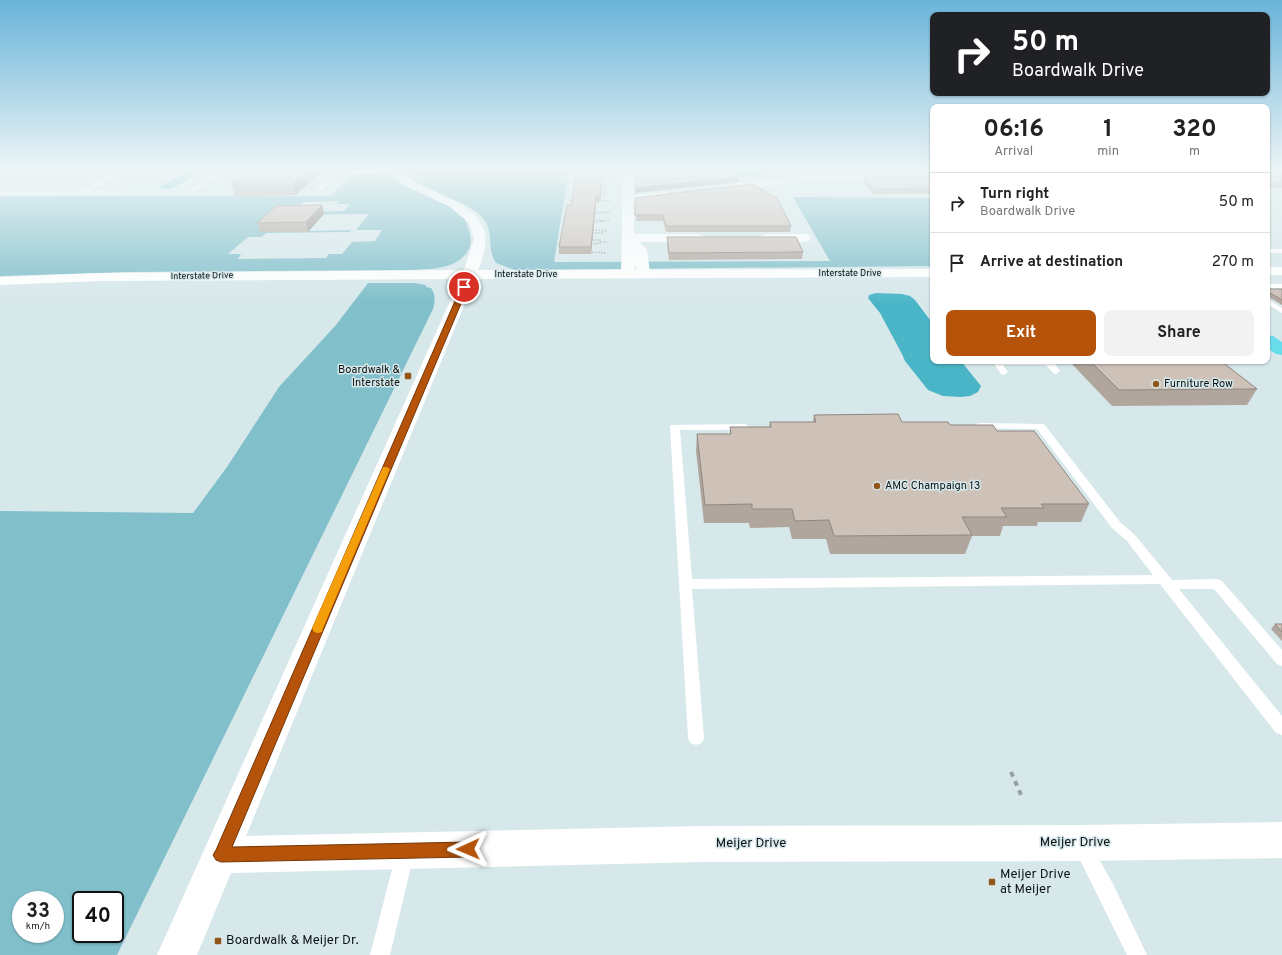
<!DOCTYPE html>
<style>
:root{--surface:#fff;--page:#f2f2f2;--text:#222;--muted:#767676;--line:#e0e0e0;--accent:#b45309}
body{margin:0;font-family:Overpass,sans-serif;background:var(--page);color:var(--text);height:100vh;display:flex;flex-direction:column;font-size:15px;white-space:nowrap}
*{box-sizing:border-box;margin:0}
p{font-size:13px;color:var(--muted)}
.icon{flex:none;width:22px;height:22px;fill:none;stroke:currentColor;stroke-width:2;stroke-linecap:round;stroke-linejoin:round}
.map{position:relative;flex:1;overflow:hidden}
.side{position:absolute;left:930px;top:104px;width:340px;height:260px;display:flex;flex-direction:column;background:var(--surface);border-radius:8px;box-shadow:0 1px 3px #0004}
.side>*{flex:none}
.top-card{position:absolute;left:930px;top:12px;width:340px;height:84px;border-radius:8px;box-shadow:0 1px 3px #0004;background:#202124;color:#fff;overflow:hidden}
.speed{position:absolute;left:12px;top:891px;display:flex;gap:8px;font-size:20px;font-weight:700;text-align:center}
.speed>*{display:grid;place-content:center;width:52px;height:52px;border-radius:50%;background:var(--surface);box-shadow:0 1px 3px #0004;line-height:1}
.speed small{font-size:10px;font-weight:400}
.speed .limit{border:2px solid #111;border-radius:6px;background:#fff;color:#111}
.pin{position:absolute;display:grid;place-items:center;width:34px;height:34px;color:#fff;margin:-17px;border:2px solid #fff;border-radius:50%;box-shadow:0 1px 4px #0007}
.me{position:absolute;width:44px;margin:-22px;rotate:269deg;stroke-linejoin:round;filter:drop-shadow(0 0 3px #0008)}
.turn{display:flex;align-items:center;gap:14px;height:84px;padding:0 16px;font-size:18px}
.turn .icon{width:52px;height:52px;stroke-width:2.5}
.turn b{display:block;font-size:28px;line-height:34px}
.eta{display:flex;justify-content:space-evenly;align-items:center;height:68px;text-align:center}
.eta b{font-size:24px;font-weight:700;line-height:28px}
.primary-button{display:flex;gap:8px;margin-top:auto;padding:8px 16px}
.primary-button a{flex:1;height:46px;border-radius:8px;background:var(--accent);color:#fff;font-size:16px;font-weight:700;line-height:46px;text-align:center}
.primary-button a+a{background:var(--page);color:var(--text)}
ul{padding:0;list-style:none}
li{display:flex;align-items:center;gap:12px;height:60px;padding:0 16px;border-top:1px solid var(--line)}
li div{flex:1}
li b{display:block;font-size:15px}
li em{font-style:normal}
.map>svg:first-child{display:block}
</style>
<div class="map">
<svg width="1282" height="955" viewBox="0 0 1282 955">
<rect width="100%" height="100%" fill="#d7e8eb"/>
<!-- green -->
<g fill="#81bfca" fill-rule="evenodd">
<path d="M356 170H390C392 174 395 179 399 182 416 193 453 202 464 217 466 220 467 225 468 228 471 234 472 243 469 249 458 270 430 269 409 270L129 272 0 276V196H331ZM339 201 337 204H350L344 211 297 212 296 209 304 202ZM369 214 356 230 260 232 279 215ZM352 230H382L375 241 352 242 342 254H329L326 258 238 259 241 254H228L248 237H261L267 233 349 232Z"/>
<path d="M405 170H569L554 262 830 261 793 197 933 198V266L515 270 496 263C485 246 497 229 478 213 458 196 417 193 405 170Z"/>
<path d="M368 283H414L426 285V287L431 288C436 295 435 301 433 309L117 955H0V511L193 513 227 467 279 387 336 325ZM21 900H55V934H21ZM81 900H115V934H81Z"/>
</g>
<!-- water -->
<g fill="#4ab5c6">
<path d="M188 170H202C189 178 173 193 158 188Z"/>
<path d="M721 170H823L742 177 736 176Z"/>
<path d="M876 293 902 294 910 296 915 300 933 324V361H961L981 386 978 392 970 396 960 397 943 396 928 390 905 361 902 354 880 313 868 298 869 295Z"/>
</g>
<g fill="none" stroke-linecap="round" stroke-linejoin="round">
<!-- path-far1 -->
<g stroke="#95a2a4" stroke-width="1.5" stroke-dasharray="1.5 1.5" stroke-linecap="butt">
<path d="M600 171 612 170"/>
<path d="M599 178H605L600 177"/>
<path d="M598 184H605V186H598"/>
<path d="M598 192H605L604 194H598"/>
<path d="M598 200 611 201"/>
<path d="M594 213 610 212"/>
<path d="M593 220H602V222H593"/>
<path d="M602 221H609"/>
<path d="M602 231H608"/>
<path d="M592 233H602V230H593"/>
<path d="M590 240H600V243L591 244"/>
<path d="M600 242H607"/>
<path d="M589 252 607 253"/>
</g>
<!-- path -->
<path stroke="#95a2a4" stroke-width="4" stroke-dasharray="5 5" stroke-linecap="butt" d="M1011 772 1022 797"/>
<!-- lane -->
<g fill="#fff" fill-rule="evenodd">
<path d="M120 170H127L89 191H124V193L122 194 0 195V191H80Z"/>
<path d="M220 170H227L193 192 188 191Z"/>
<path d="M338 170H344L343 171 397 170 394 172 339 174 321 191H317V189Z"/>
<rect x="1267" y="249" width="15" height="4"/>
<rect x="1267" y="284" width="15" height="4"/>
<path d="M1267 299 1282 308V313L1267 304Z"/>
<path d="M992 361H1053L1060 371 1056 374 1053 373 1046 365H1003L1008 372 1004 375 1001 374Z"/>
<path d="M980 423 1044 424 1120 522 1135 535 1172 580 1217 579 1222 581 1282 650V666L1277 664 1214 589H1179L1282 716V735L1276 733 1160 584 692 589 704 738 702 743 696 745 690 743 688 738 670 427 671 425 745 424 750 427 745 430H680L692 579 1153 575 1127 541 1112 528 1037 429 976 428 975 426 976 424Z"/>
<path d="M1083 839 1089 842 1112 882 1147 955H1127L1074 848 1077 842Z"/>
<path d="M405 845 411 848 414 854 390 955H370L396 854 399 848Z"/>
</g>
<!-- street -->
<g fill="#fff" fill-rule="evenodd">
<path d="M623 170H633L634 195 666 192 672 195 666 198 634 202V234H697L702 235 703 238 702 241 697 242H639L647 250 650 273 648 276 643 277 638 276 636 273 635 264V273L633 276 628 277 623 276 621 273Z"/>
<path d="M809 175H933V181H809L724 191 719 188 724 185Z"/>
<path d="M767 234H804L809 235 810 238 809 241 804 242 762 241 761 238 762 235Z"/>
</g>
<!-- secondary -->
<g fill="#fff" fill-rule="evenodd">
<path d="M391 170H401C409 180 417 183 428 188 469 208 500 218 478 270L933 269V277L475 279 246 836 703 826 1081 825 1282 822V858L1081 861 703 862 231 873 197 955H157L460 279 100 281 0 285V277L100 273 464 270 474 239 469 223 450 207 400 183Z"/>
<rect x="1267" y="267" width="15" height="8"/>
</g>
<!-- primary -->
<path fill="#68ddec" fill-rule="evenodd" d="M1267 335 1273 336 1282 342V355L1276 354 1267 348Z"/>
</g>
<!-- wall -->
<g fill="#b0a69e">
<path d="M252 170H324L295 195 235 196 231 184Z"/>
<path d="M577 170H603L600 202H596L591 254H559V247L571 205Z"/>
<path d="M853 170H933V174H856Z"/>
<path d="M1267 170H1282V171H1269V173H1282V188H1267Z"/>
<path d="M864 177H933V194H873L863 182Z"/>
<path d="M635 198 791 226 790 232H666L663 221H636Z"/>
<path d="M324 214 308 232H260L257 223Z"/>
<path d="M667 237 803 252 802 259 669 260 667 244Z"/>
<path d="M1267 289H1282V305L1267 296Z"/>
<path d="M1059 361H1221L1257 389 1247 405 1112 406 1071 363H1061Z"/>
<path d="M814 415 902 422 950 425 997 431 1089 504 1081 522H1038L1037 526H1003L1000 536H972L965 554H830L826 539H792L789 527 750 528 749 523H704L696 451 697 434H730V427H769L770 422H813Z"/>
<path d="M1275 624H1282V641L1271 629Z"/>
</g>
<!-- shaded-wall -->
<g fill="#908781">
<path d="M309 170H324L295 195 292 184Z"/>
<path d="M602 170H603L600 202V196Z"/>
<path d="M739 177V182L635 193V188Z"/>
<path d="M596 196V202L591 254V247Z"/>
<path d="M322 205 324 214 308 232 306 222Z"/>
</g>
<!-- building -->
<g fill="#cdc1b8" stroke="#908781">
<path d="M252 170H309L292 184H231Z"/>
<path d="M577 170H602L600 196H596L591 247H559L567 205H571Z"/>
<path d="M635 170H728L739 177 635 188Z"/>
<path d="M1267 170H1269V173H1282V183L1267 182Z"/>
<path d="M864 177H933V188L874 189Z"/>
<path d="M752 184 777 198 791 226H666L663 215H635V198Z"/>
<path d="M322 205 306 222 257 223 276 206Z"/>
<path d="M667 237H796L803 252 669 253Z"/>
<path d="M1267 289H1282V300L1267 291Z"/>
<path d="M1090 361H1221L1257 389 1119 390Z"/>
<path d="M898 414 902 422H948L950 425H993L997 431H1034L1089 504H1041L1044 508H1001L1007 517H962L972 535 834 536 829 520 795 521 792 509H752V504L705 505 697 434H731L730 427H771L770 422H816L814 415Z"/>
<path d="M1275 624H1282V632Z"/>
</g>
<!-- sky -->
<linearGradient id="sky" x2="0" y2="1"><stop stop-color="#69b4da"/><stop offset="0.56" stop-color="#edf5f6"/><stop offset="1" stop-color="#edf5f6" stop-opacity="0"/></linearGradient>
<rect width="1282" height="304" fill="url(#sky)"/>
<!-- route -->
<path fill="#b45309" stroke="#753606" d="M462 285 468 287 232 847 468 842 473 844 476 849 473 855 468 857 221 862 216 860 213 855 216 850Z"/>
<!-- slow -->
<path fill="#f59e0b" d="M383 467H386L390 469 323 628 322 632 318 633 314 632 312 628Z"/>
<!-- markers -->
<g fill="#935619" stroke="#d7e8eb" stroke-width="1.5">
<rect x="404" y="372" width="8" height="8" rx="2"/>
<circle cx="1156" cy="384" r="4"/>
<circle cx="877" cy="486" r="4"/>
<rect x="988" y="878" width="8" height="8" rx="2"/>
<rect x="214" y="937" width="8" height="8" rx="2"/>
</g>
<g text-anchor="middle" dominant-baseline="central" stroke-width="3" stroke-linejoin="round" paint-order="stroke">
<!-- far-street labels -->
<g font-size="9" fill="#0b1112" stroke="#d7e8eb">
<text x="850" y="273">Interstate Drive</text>
<text x="526" y="274">Interstate Drive</text>
<text transform="translate(202 276) rotate(-1)">Interstate Drive</text>
</g>
<!-- poi labels -->
<g font-size="11" fill="#0b1112" stroke="#d7e8eb" text-anchor="start">
<text x="400" y="370" text-anchor="end">Boardwalk &amp;<tspan x="400" dy="13">Interstate</tspan></text>
<text x="1164" y="384">Furniture Row</text>
<text x="885" y="486">AMC Champaign 13</text>
</g>
<!-- near-street labels -->
<g font-size="13" fill="#0b1112" stroke="#d7e8eb">
<text x="1075" y="843">Meijer Drive</text>
<text x="751" y="844">Meijer Drive</text>
</g>
<!-- near-poi labels -->
<g font-size="13" fill="#0b1112" stroke="#d7e8eb" text-anchor="start">
<text x="1000" y="875">Meijer Drive<tspan x="1000" dy="15">at Meijer</tspan></text>
<text x="226" y="941">Boardwalk &amp; Meijer Dr.</text>
</g>
</g>
</svg>
<div class="speed"><div>33<small>km/h</small></div><div class="limit">40</div></div>
<div class="pin" style="left:464px;top:287px;background:#d93025"><svg class="icon" aria-label="arrive" viewBox="0 0 24 24"><path d="M6 21V4h12l-3 4 3 4H6"/></svg></div>
<svg class="me" style="left:468px;top:849px" viewBox="-20 -20 40 40"><path d="M0-17L14 15 0 8-14 15z" fill="#b45309" stroke="#fff" stroke-width="4"/></svg>
<div class="top-card">
<div class="turn"><svg class="icon" aria-label="right" viewBox="0 0 24 24"><path d="M7 20v-9h11M14 6l5 5-5 5"/></svg><div><b>50 m</b>Boardwalk Drive</div></div>
</div>
<section class="side">
<div class="eta">
<div><b>06:16</b><p>Arrival</p></div>
<div><b>1</b><p>min</p></div>
<div><b>320</b><p>m</p></div>
</div>
<ul>
<li><svg class="icon" aria-label="right" viewBox="0 0 24 24"><path d="M7 20v-9h11M14 6l5 5-5 5"/></svg><div><b>Turn right</b><p>Boardwalk Drive</p></div><em>50 m</em></li>
<li><svg class="icon" aria-label="arrive" viewBox="0 0 24 24"><path d="M6 21V4h12l-3 4 3 4H6"/></svg><div><b>Arrive at destination</b></div><em>270 m</em></li>
</ul>
<div class="primary-button"><a>Exit</a><a>Share</a></div>
</section>
</div>
